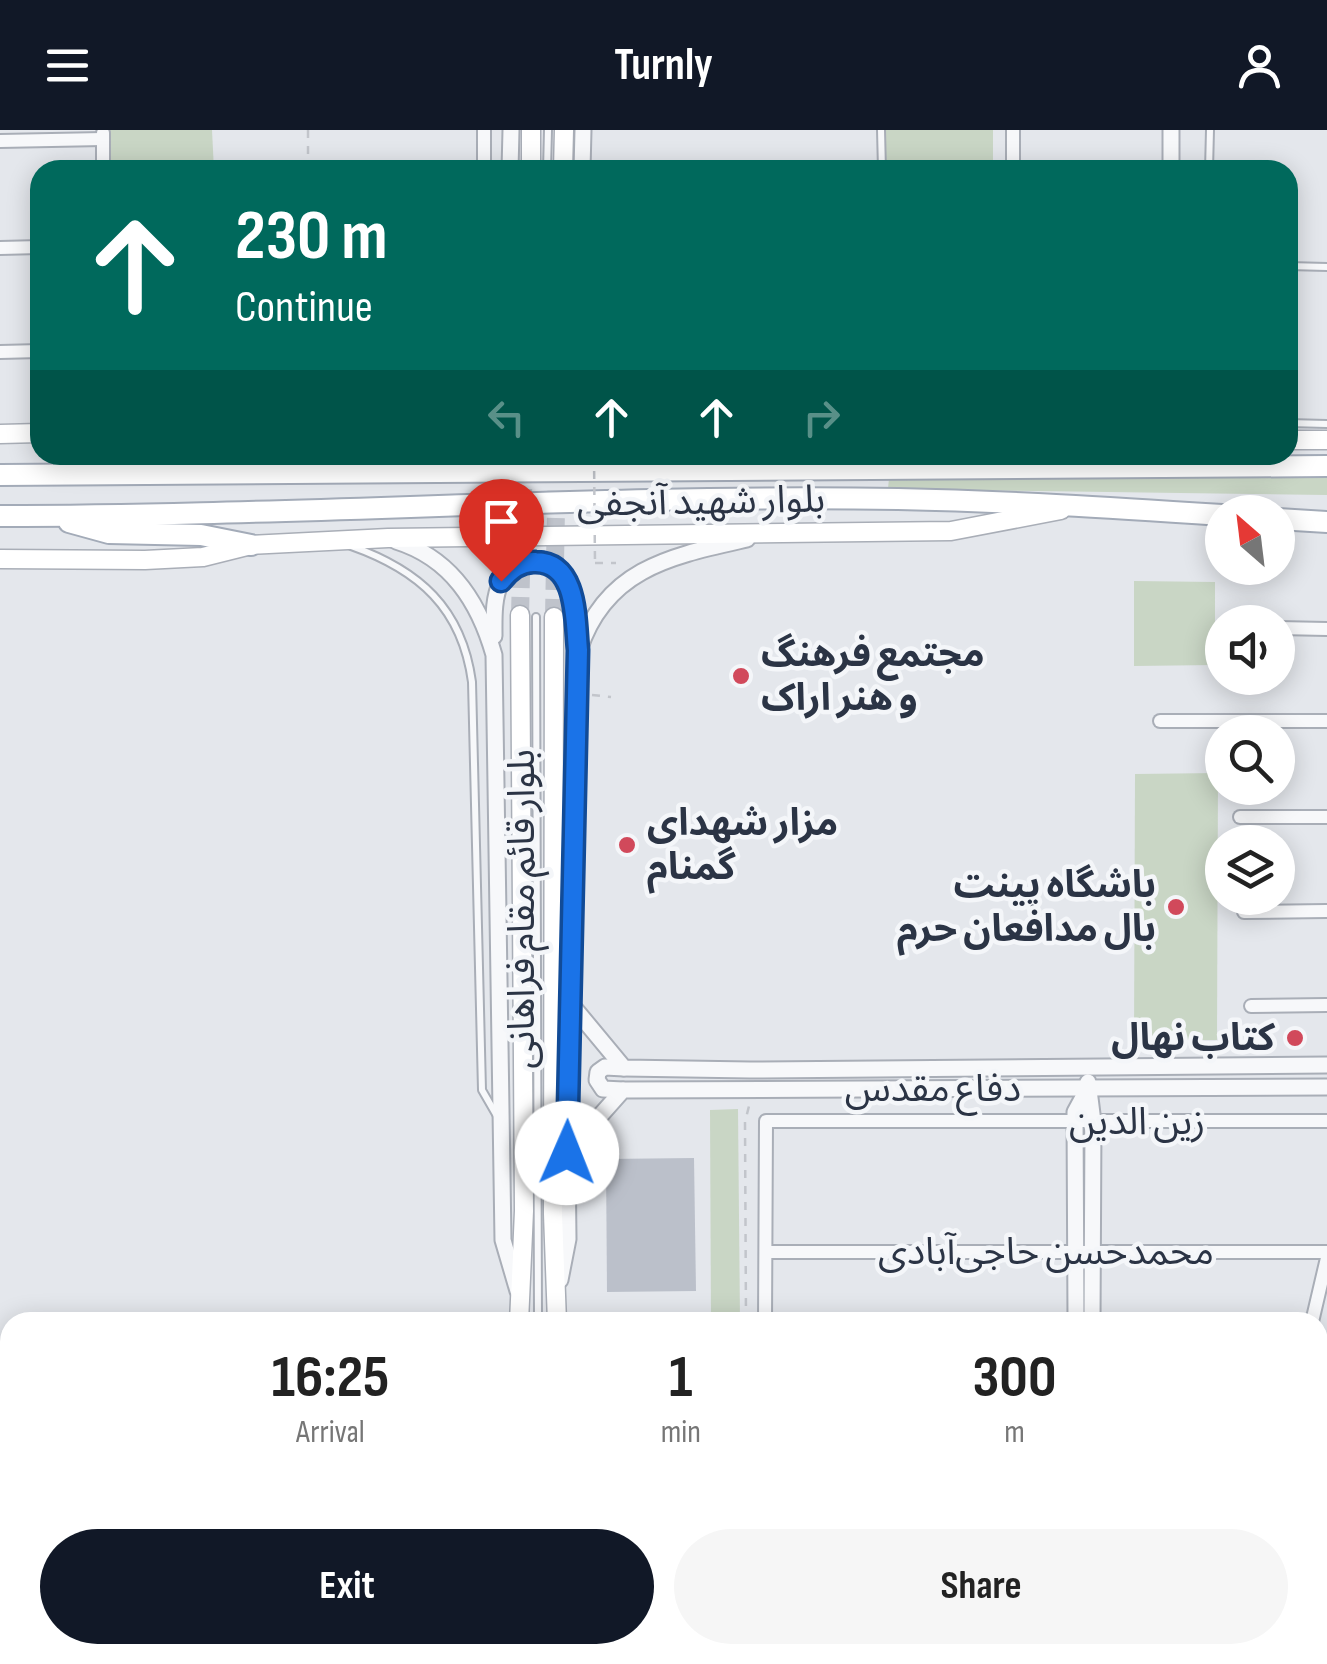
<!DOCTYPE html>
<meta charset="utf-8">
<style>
:root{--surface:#fff;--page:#f6f6f6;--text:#222;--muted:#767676;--accent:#111827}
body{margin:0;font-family:"Sofia Sans Condensed","Noto Sans Arabic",sans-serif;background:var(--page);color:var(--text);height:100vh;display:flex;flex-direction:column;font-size:38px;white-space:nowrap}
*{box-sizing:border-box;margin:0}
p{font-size:32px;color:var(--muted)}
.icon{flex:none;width:55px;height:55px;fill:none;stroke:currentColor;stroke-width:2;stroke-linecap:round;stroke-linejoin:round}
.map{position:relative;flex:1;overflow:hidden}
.sheet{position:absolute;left:0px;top:1182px;width:1328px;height:352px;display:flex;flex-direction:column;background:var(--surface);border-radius:30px 30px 0 0;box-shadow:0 5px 25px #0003}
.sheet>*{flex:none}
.top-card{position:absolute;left:30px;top:30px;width:1268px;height:305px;border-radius:30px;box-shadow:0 5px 25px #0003;background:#00695c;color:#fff;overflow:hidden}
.needle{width:65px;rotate:332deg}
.buttons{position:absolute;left:1205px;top:365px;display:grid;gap:20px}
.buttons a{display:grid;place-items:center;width:90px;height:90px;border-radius:50%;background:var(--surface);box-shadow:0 5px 25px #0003;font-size:50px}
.pin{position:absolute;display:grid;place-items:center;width:85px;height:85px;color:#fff;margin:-102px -42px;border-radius:50% 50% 50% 0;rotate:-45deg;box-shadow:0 0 10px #0007}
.pin .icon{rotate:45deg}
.me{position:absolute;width:110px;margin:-55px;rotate:1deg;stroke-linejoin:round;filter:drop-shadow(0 0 8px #0008)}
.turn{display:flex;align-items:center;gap:35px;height:210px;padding:0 40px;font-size:45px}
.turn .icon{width:130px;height:130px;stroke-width:2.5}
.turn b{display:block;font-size:70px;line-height:85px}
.lanes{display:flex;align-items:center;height:95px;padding:0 40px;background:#0003;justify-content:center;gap:50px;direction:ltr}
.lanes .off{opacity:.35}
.eta{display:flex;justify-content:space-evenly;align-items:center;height:170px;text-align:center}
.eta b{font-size:60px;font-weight:700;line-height:70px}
.primary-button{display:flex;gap:20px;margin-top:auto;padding:20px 40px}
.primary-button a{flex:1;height:115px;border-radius:60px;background:var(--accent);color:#fff;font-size:40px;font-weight:700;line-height:115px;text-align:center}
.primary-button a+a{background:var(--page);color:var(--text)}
header{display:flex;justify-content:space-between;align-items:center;height:130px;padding:0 40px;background:var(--accent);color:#fff;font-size:45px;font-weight:700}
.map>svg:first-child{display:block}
</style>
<header><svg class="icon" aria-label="menu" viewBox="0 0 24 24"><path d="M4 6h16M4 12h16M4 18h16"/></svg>Turnly<svg class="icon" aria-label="person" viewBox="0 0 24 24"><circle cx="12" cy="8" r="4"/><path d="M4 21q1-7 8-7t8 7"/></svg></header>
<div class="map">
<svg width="1327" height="1534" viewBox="0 0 1327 1534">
<rect width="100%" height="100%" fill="#e4e7ec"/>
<!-- green -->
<g fill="#c9d6c5">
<path d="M109 0H212L214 40H110Z"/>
<path d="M877 0H993V40H878Z"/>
<path d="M1327 347V365L888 359 889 348Z"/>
<path d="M1134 451 1215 452V535L1134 536Z"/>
<path d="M1218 643 1217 910H1134L1135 644Z"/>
<path d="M738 979 740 1192H711L710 980Z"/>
</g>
<!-- building -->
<path fill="#bbc0ca" d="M694 1028 696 1161 607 1162 606 1029Z"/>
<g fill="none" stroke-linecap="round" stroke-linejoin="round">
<!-- secondary-tunnel -->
<g stroke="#bfc3cb" stroke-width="18" stroke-dasharray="18 9" stroke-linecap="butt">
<path d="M520 485 524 325"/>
<path d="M554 487 557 325"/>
</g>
<!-- service casing -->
<g stroke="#a9aeb7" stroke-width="10">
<g id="service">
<path d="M881 0 882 40"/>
<path d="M547 40 548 0"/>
<path d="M1209 40 1210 0"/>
<path d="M1288 136 1327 137"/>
<path d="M1288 293 1327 294"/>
<path d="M351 416C419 440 462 478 472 552L482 960 497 986"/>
<path d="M536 487 538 1192"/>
</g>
</g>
<!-- minor casing -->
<g stroke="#a9aeb7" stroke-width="16">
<g id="minor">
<path d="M1013 0V40"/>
<path d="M103 3V40"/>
<path d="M0 11 103 9"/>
<path d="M484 40V0"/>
<path d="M0 118 40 117"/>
<path d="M0 222 40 221"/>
<path d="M1278 498 1327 499"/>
<path d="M1160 591H1327"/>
<path d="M1240 687H1327"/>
<path d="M1244 782 1327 781"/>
<path d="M1251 876 1327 875"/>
<path d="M766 1122H1327"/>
<path d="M765 1192 766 991H1327"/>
<path d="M1312 1192 1327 1128"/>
<path d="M1318 1249 1327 1252"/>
<path d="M1318 1356 1327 1359"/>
<path d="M1318 1463 1327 1466"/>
<path d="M764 1534V1525"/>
<path d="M1230 1534 1232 1525"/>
</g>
</g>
<!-- tertiary casing -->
<g stroke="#a9aeb7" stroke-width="19">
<g id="tertiary">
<path d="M1171 0V40"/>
<path d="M510 40 511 0"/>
<path d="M582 40 583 0"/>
<path d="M396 411C451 428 479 472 494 525L503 1110 518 1161"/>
<path d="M494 506C494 489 493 468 501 452 514 427 551 425 566 449 576 466 576 491 578 511"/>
<path d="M570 873 624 938 750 940 1327 935"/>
<path d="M1088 952 1093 992 1092 1192"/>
<path d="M623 960 603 959 597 950 598 942 605 937 624 938"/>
<path d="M567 1023 623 960 1327 957"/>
<path d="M560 1150 568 1109 567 1023 579 520C606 438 672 426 747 409"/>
<path d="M1076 1192 1075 982 1088 958"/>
<path d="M1077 1525V1534"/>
<path d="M1094 1525V1534"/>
</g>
</g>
<!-- secondary casing -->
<g stroke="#a9aeb7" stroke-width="21">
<g id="secondary">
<path d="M531 40V0"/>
<path d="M563 40 564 0"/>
<path d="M0 304 40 303"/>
<path d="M1288 310H1327"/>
<path d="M0 429 145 430 203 427 251 415 388 408 951 401 1061 380"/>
<path d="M554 487 553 1084 557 1192"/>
<path d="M519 1192 524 1081 520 485"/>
<path d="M528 1525V1534"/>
<path d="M554 1525V1534"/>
</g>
</g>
<!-- primary casing -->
<g stroke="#a3abb8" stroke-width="24">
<g id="primary">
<path d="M63 339 103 325"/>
<path d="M0 345 1327 336"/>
<path d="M0 386C299 386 599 364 898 369 1006 371 1115 378 1222 385"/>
<path d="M1278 389 1327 392"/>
<path d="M69 392 109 403 201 405 251 415"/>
</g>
</g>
<!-- path -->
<g stroke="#c2c5cb" stroke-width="2.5" stroke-dasharray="8 8" stroke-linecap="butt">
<path d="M308 0V40"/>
<path d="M595 433H616"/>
<path d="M592 565 611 567"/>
<path d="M746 1192 745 992 749 976"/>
<path d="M748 1525V1534"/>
</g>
<!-- service -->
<use href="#service" stroke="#f7f8fa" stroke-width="6"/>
<!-- minor -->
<use href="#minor" stroke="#f7f8fa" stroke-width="12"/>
<!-- tertiary -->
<use href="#tertiary" stroke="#f7f8fa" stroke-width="15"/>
<!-- secondary -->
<use href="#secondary" stroke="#fff" stroke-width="18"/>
<!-- primary -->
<use href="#primary" stroke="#fff" stroke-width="20"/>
<!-- path-bridge -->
<path stroke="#c2c5cb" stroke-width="2.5" stroke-dasharray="8 8" stroke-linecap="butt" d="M594 325 595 433"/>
</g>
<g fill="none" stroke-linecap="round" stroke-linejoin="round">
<!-- route casing -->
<g stroke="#114b97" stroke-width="25">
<path id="route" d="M501 451C510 439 521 431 536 432 578 433 575 490 578 520L567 1023"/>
</g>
<!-- route -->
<use href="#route" stroke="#1a73e8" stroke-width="18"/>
</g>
<!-- markers -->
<g fill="#d1495b" stroke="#f4f6f9" stroke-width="4">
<circle cx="741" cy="546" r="10"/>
<circle cx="627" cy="715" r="10"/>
<circle cx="1176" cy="777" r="10"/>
<circle cx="1295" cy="908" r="10"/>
</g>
<g text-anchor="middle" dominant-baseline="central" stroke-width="9" stroke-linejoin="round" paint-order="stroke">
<!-- street labels -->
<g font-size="38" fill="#2b3445" stroke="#f4f6f9">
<text transform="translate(701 372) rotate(-1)">بلوار شهید آنجفی</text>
<text transform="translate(522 779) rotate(-90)">بلوار قائم مقام فراهانی</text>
<text x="933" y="959">دفاع مقدس</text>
<text x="1137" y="992">زین الدین</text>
<text x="1046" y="1122">محمدحسن حاجی‌آبادی</text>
</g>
<!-- poi labels -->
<g font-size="38" font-weight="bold" fill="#2b3445" stroke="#f4f6f9" text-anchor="start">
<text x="761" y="524">مجتمع فرهنگ<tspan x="761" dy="44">و هنر اراک</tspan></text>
<text x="647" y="693">مزار شهدای<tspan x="647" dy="44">گمنام</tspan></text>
<text x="1156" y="755" text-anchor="end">باشگاه پینت<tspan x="1156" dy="44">بال مدافعان حرم</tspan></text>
<text x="1275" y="908" text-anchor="end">کتاب نهال</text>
</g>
</g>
</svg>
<div class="buttons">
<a><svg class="needle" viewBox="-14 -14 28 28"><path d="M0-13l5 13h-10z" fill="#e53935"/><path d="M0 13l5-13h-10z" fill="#767676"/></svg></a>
<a><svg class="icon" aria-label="sound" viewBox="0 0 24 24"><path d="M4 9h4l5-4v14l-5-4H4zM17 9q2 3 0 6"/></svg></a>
<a><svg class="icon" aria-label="search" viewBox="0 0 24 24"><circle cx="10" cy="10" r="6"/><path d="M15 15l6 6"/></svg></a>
<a><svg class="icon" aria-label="layers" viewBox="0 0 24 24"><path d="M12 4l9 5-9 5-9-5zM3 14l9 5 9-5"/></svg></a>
</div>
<div class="pin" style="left:501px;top:451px;background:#d93025"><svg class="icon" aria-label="arrive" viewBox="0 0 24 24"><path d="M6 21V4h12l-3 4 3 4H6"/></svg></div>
<svg class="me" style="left:567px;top:1023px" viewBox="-20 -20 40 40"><circle r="19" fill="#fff"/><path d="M0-13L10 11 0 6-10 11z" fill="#1a73e8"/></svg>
<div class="top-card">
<div class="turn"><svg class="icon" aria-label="ahead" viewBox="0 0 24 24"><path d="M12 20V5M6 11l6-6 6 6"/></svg><div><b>230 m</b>Continue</div></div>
<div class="lanes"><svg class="icon off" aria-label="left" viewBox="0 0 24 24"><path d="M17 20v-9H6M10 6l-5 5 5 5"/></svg><svg class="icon" aria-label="ahead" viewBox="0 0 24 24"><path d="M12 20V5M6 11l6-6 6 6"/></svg><svg class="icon" aria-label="ahead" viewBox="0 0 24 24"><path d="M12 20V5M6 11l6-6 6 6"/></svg><svg class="icon off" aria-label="right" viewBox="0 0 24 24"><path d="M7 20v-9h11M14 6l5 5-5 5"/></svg></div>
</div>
<section class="sheet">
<div class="eta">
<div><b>16:25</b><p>Arrival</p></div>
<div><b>1</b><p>min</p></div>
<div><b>300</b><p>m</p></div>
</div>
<div class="primary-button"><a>Exit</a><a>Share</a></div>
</section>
</div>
